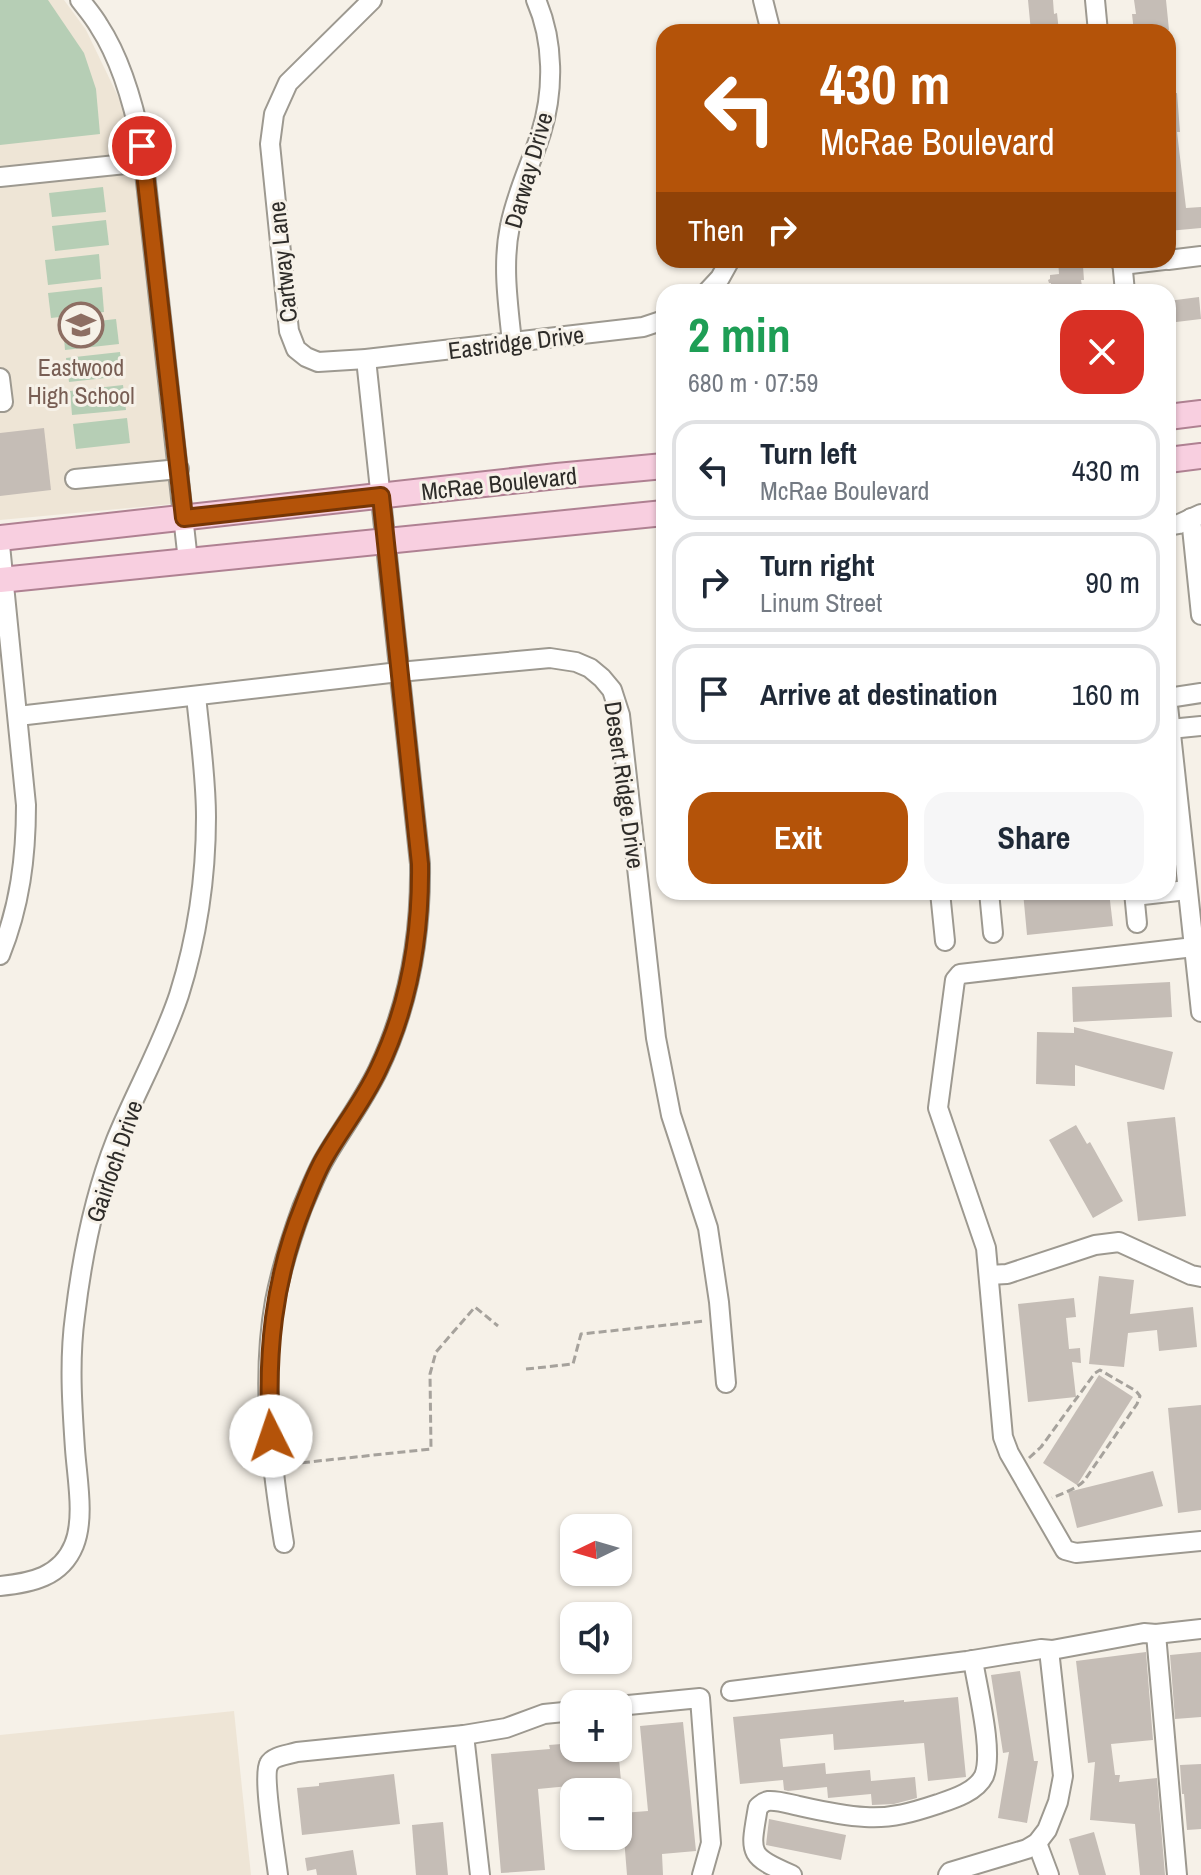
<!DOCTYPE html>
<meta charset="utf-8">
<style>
:root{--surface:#fff;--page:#f6f6f7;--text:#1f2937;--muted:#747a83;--line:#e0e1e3;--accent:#b45309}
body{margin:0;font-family:"Archivo Narrow",sans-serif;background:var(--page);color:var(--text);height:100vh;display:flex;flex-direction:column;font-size:30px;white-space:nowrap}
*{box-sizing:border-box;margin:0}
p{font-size:26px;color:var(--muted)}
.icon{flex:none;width:44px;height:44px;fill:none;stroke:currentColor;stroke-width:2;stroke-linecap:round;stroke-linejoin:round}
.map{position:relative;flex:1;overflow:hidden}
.side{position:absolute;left:656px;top:284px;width:520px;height:616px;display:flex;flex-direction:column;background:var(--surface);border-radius:24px;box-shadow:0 2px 6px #0004}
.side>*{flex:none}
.guide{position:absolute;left:656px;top:24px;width:520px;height:244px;border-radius:24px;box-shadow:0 2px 6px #0004;background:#b45309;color:#fff;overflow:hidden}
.needle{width:52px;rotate:265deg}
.tools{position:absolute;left:560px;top:1514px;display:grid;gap:16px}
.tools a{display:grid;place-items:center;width:72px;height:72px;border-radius:16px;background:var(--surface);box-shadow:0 2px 6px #0004;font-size:40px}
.pin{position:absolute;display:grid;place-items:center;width:68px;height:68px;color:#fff;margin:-34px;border:4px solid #fff;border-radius:50%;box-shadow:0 2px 8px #0007}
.me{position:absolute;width:88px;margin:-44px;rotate:356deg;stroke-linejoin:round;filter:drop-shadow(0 0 6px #0008)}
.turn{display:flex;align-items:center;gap:28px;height:168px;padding:0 32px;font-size:36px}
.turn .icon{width:104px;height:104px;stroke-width:2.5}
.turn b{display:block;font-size:56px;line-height:68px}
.then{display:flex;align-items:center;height:76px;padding:0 32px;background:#0003;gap:16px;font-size:30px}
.round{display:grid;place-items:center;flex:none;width:84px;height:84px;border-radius:24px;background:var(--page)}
.summary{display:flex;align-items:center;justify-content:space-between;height:136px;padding:0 32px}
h1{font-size:48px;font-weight:700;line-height:60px;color:#1e9e55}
.primary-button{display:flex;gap:16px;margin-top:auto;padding:16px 32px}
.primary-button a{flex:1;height:92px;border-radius:24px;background:var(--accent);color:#fff;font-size:32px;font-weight:700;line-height:92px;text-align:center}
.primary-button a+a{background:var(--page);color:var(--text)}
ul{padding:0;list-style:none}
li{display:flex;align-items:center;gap:24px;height:100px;margin:0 16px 12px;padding:0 16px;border:4px solid var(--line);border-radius:24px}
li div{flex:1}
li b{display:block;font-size:30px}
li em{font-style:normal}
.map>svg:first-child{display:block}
</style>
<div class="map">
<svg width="1201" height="1875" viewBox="0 0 1201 1875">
<rect width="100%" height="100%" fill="#f6f1e8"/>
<!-- built -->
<g fill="#eee5d6">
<path d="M0 0H64L86 30 142 146 183 503 0 520Z"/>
<path d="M234 1711 251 1875H0V1735Z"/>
</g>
<!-- green -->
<g fill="#b6ceb5">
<path d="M0 0H48L84 53 96 89 100 134 0 145Z"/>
<path d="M103 187 106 212 52 217 49 193Z"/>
<path d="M106 220 109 245 55 251 52 226Z"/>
<path d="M99 254 101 279 48 285 45 260Z"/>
<path d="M102 287 104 312 51 318 48 293Z"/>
<path d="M116 319 119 344 65 350 63 325Z"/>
<path d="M120 352 123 376 69 382 66 358Z"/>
<path d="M123 385 126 410 72 415 70 391Z"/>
<path d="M127 418 130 443 76 449 73 424Z"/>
</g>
<!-- building -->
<g fill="#c5bdb6">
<path d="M1028 0H1053L1054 14 1057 13 1059 32H1031Z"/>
<path d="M1134 0H1166L1169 30 1134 32 1132 14H1136Z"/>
<path d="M1168 93H1177L1180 132H1177L1186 208 1201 207V228L1168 231Z"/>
<path d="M1058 260H1079L1080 268 1083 266 1084 280H1081L1083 292H1051V283H1049L1048 280 1050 279V275L1059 274Z"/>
<path d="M1199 297 1201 319 1168 323V301Z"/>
<path d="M44 428 51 490 0 496V433Z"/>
<path d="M1023 892H1109L1113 926 1027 935Z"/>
<path d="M1170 982 1172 1017 1073 1022 1072 987Z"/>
<path d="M1074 1027 1173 1052 1164 1090 1075 1065V1086L1036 1084 1037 1032 1074 1033Z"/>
<path d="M1175 1117 1186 1216 1138 1221 1127 1122Z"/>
<path d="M1076 1125 1087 1144 1090 1142 1123 1201 1093 1218 1049 1140Z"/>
<path d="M1099 1276 1134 1280 1130 1314 1193 1307 1197 1347 1159 1351 1157 1330 1128 1333 1124 1367 1089 1364Z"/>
<path d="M1074 1298 1076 1317 1066 1318 1069 1349 1080 1348 1081 1363 1072 1362 1076 1397 1028 1402 1018 1304Z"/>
<path d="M1099 1375 1133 1397 1077 1485 1043 1463Z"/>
<path d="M1201 1405V1510L1178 1513 1168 1408Z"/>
<path d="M1153 1471 1163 1506 1077 1528 1068 1492Z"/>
<path d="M1146 1652 1153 1740 1111 1744 1115 1775H1120L1119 1782 1157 1778 1165 1875H1140L1135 1824 1090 1820 1095 1762 1088 1763 1076 1661Z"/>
<path d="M1201 1652V1717L1175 1719 1170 1655Z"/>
<path d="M1020 1671 1034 1761H1038L1027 1823 998 1818 1009 1752 1003 1753 991 1675Z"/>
<path d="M958 1697 966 1777 928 1781 924 1743 834 1750 833 1734 780 1739 783 1767 825 1763 826 1774 870 1770 871 1781 915 1777 917 1798 894 1804 872 1805 871 1794 828 1798 827 1787 788 1791 784 1790 783 1780 740 1784 733 1717 875 1703 904 1700V1702Z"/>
<path d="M683 1722 696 1851 662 1854 663 1875H627L622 1813 648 1811 640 1726Z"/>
<path d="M574 1743V1748H618L621 1781 538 1789 545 1870 501 1873 491 1754 550 1749 549 1745Z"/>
<path d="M1201 1764V1829L1187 1830 1184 1794H1182L1180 1765Z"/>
<path d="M394 1774 400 1824 302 1835 297 1788 319 1786V1783Z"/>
<path d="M769 1819 846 1835 841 1860 766 1845Z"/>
<path d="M443 1822 448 1875H416L412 1825Z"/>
<path d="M1094 1832 1106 1875H1079L1069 1839Z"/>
<path d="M353 1850 357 1875H317L316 1869 307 1871 305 1858Z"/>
</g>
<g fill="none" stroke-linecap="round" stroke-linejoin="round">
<!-- minor casing -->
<g stroke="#9d9990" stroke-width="22">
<g id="minor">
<path d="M80 0C87 9 94 17 99 26 122 61 134 106 142 146L188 561"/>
<path d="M372 0 288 83 274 114 270 144 289 331 296 349 306 357 318 362 366 359 643 327 664 320"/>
<path d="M763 0 771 32"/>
<path d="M1095 0 1098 32"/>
<path d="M0 177 145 162"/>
<path d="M1122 260 1125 292"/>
<path d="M1168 260 1201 256"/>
<path d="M1122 265 1164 260"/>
<path d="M707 292 720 278 730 260"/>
<path d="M512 342C508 304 502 264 510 226 516 194 531 164 541 133 554 91 554 41 536 0"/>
<path d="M0 378 3 402H0"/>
<path d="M75 479 179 469"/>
<path d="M1191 518 1201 615"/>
<path d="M1168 526 1179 524 1201 514"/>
<path d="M0 545 26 805C26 857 20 906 0 955"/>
<path d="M1168 698 1201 693"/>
<path d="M1168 706 1201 1012"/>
<path d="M18 716 399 672 550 658 576 662 590 668 602 678 612 690 620 715 656 1038 671 1115 708 1228 719 1302 726 1383"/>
<path d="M1170 729 1201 726"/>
<path d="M940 892 945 941"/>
<path d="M989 892 993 933"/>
<path d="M1134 892 1137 923"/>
<path d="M1134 896 1187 890"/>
<path d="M1194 947 960 974 955 980 938 1108 986 1248 1003 1437 1009 1453 1065 1550 1076 1553 1201 1541"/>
<path d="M989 1275 1007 1274 1095 1245 1119 1242 1191 1275 1201 1277"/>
<path d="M284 1543C271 1464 261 1380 275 1301 281 1270 291 1238 302 1208 309 1192 316 1173 325 1158 342 1129 363 1101 378 1070 409 1005 421 935 420 864L366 359"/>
<path d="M0 1586C31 1583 61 1577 74 1545 85 1518 77 1478 75 1449 72 1405 69 1360 75 1316 82 1257 94 1196 116 1140 136 1091 162 1046 179 995 197 938 206 877 206 817 206 777 200 736 196 696"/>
<path d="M1156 1634 1177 1875"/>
<path d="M731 1691 967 1661 1041 1649 1052 1650 1144 1633 1156 1634 1201 1629"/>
<path d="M618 1706 700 1698 711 1843 702 1875"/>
<path d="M464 1735 480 1875"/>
<path d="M1037 1843 1049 1875"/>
<path d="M278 1875C276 1857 262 1775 269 1764 273 1756 288 1755 297 1752L464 1735 506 1728 544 1714 574 1711"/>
<path d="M792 1875C747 1855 750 1854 758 1807 762 1804 763 1802 768 1801 778 1800 789 1804 799 1806 821 1811 843 1816 865 1817 891 1819 914 1812 938 1804 953 1799 976 1792 984 1776 994 1752 977 1687 973 1660"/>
<path d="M948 1875 950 1872 1027 1849 1037 1843 1047 1830 1058 1802 1063 1776 1049 1650"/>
</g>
</g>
<!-- major casing -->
<g stroke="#af8192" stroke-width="28">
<g id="major">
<path d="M1168 417 1201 413"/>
<path d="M1168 460 1201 456"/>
<path d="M0 538 557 476 664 466"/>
<path d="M0 580 664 513"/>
</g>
</g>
<!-- path -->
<g stroke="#a6a29c" stroke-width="3" stroke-dasharray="8 4" stroke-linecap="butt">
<path d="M526 1369 573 1364 581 1334 705 1321"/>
<path d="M1029 1458 1041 1447 1095 1373 1100 1370 1136 1391 1140 1396 1137 1404 1084 1481C1076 1489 1063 1493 1052 1498"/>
<path d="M290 1464 431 1449 430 1374 436 1352 475 1307 498 1326"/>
</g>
<!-- minor -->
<use href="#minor" stroke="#fff" stroke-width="18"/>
<!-- major -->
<use href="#major" stroke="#f8cfe0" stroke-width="24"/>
</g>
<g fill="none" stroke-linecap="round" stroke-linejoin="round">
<!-- route casing -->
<g stroke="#753606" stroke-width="20">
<path id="route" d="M142 146 184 518 381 496 420 864C421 935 409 1006 378 1070 363 1102 341 1129 324 1159 316 1173 310 1189 304 1204 273 1280 266 1355 271 1436"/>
</g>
<!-- route -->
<use href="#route" stroke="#b45309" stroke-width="14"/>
</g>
<!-- icons -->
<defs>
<g id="school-ring" transform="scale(2.3)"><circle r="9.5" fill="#f6f1e8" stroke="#8d6e63" stroke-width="1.5"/><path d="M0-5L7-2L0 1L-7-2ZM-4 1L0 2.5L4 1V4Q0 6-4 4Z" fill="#8d6e63"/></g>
</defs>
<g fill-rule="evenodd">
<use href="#school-ring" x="81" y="325"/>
</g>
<g text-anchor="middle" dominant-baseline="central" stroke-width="6" stroke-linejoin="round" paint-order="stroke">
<!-- street labels -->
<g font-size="24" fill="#2e2c29" stroke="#f6f1e8">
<text transform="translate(528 170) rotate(-74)">Darway Drive</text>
<text transform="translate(282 262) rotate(-96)">Cartway Lane</text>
<text transform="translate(516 342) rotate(-7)">Eastridge Drive</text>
<text transform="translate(499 483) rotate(-6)">McRae Boulevard</text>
<text transform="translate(625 785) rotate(82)">Desert Ridge Drive</text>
<text transform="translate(114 1161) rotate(-71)">Gairloch Drive</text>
</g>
<!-- education labels -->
<g font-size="24" fill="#785e54" stroke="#f6f1e8">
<text x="81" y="367">Eastwood<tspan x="81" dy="28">High School</tspan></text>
</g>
</g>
</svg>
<div class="tools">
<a><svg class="needle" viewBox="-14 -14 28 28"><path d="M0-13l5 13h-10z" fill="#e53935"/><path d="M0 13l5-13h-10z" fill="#747a83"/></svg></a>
<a><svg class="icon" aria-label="sound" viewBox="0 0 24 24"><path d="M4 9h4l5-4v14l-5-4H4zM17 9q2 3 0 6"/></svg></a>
<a>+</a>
<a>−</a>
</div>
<div class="pin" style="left:142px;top:146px;background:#d93025"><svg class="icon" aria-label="arrive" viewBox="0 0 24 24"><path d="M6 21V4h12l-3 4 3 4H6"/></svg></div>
<svg class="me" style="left:271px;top:1436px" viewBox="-20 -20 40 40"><circle r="19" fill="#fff"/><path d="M0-13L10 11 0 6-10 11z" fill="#b45309"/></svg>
<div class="guide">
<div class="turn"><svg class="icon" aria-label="left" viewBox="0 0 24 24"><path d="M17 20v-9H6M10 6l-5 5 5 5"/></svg><div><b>430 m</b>McRae Boulevard</div></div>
<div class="then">Then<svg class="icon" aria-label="right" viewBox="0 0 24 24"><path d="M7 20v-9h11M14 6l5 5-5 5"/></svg></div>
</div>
<section class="side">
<div class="summary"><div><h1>2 min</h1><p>680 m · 07:59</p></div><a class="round" style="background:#d93025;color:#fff"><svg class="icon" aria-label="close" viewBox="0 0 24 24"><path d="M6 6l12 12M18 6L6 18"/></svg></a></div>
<ul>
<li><svg class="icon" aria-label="left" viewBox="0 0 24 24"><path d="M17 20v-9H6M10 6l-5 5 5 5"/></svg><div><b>Turn left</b><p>McRae Boulevard</p></div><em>430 m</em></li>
<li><svg class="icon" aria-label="right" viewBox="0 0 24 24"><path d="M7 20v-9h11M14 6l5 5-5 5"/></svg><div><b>Turn right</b><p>Linum Street</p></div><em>90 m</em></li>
<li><svg class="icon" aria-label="arrive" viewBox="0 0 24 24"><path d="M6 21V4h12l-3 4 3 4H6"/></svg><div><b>Arrive at destination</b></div><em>160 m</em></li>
</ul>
<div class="primary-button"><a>Exit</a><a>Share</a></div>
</section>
</div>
